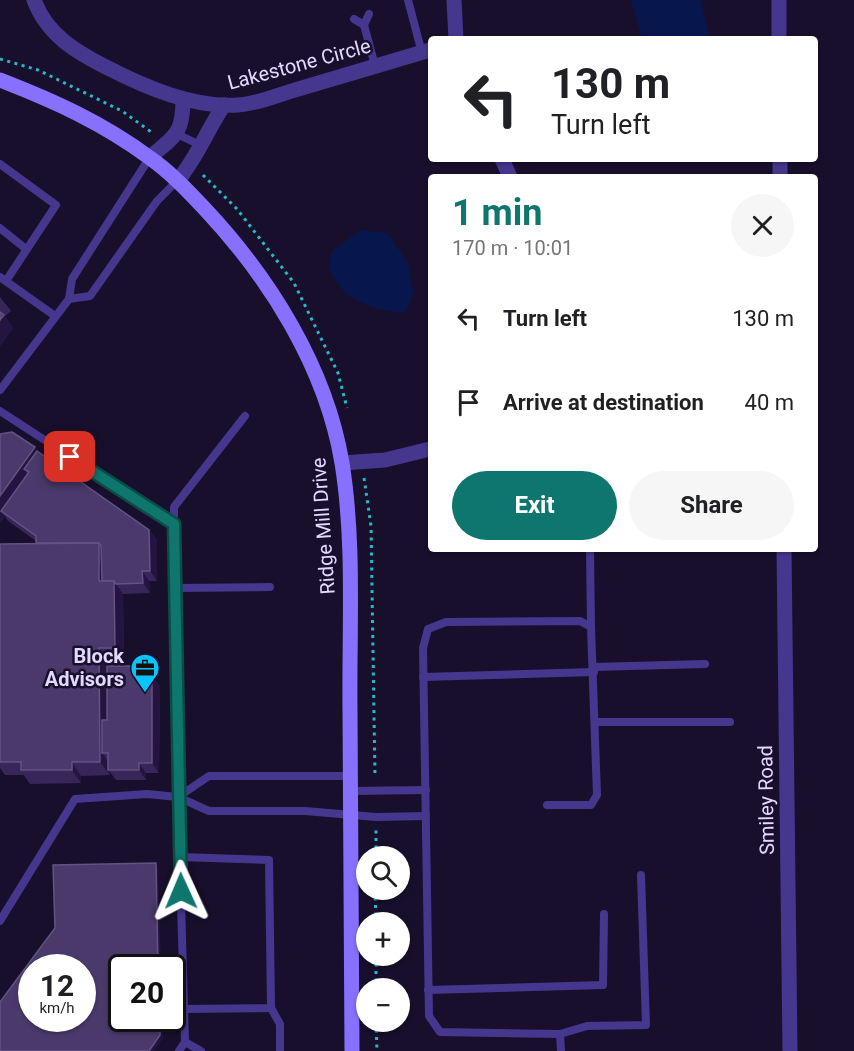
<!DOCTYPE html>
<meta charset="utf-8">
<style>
:root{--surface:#fff;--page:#f6f6f6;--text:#202124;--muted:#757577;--accent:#0f766e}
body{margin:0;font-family:Roboto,sans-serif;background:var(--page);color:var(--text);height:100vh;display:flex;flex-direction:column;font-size:22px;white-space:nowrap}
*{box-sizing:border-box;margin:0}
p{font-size:20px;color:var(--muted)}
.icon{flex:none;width:33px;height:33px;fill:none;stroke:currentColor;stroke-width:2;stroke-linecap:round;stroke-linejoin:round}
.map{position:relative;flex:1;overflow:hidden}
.sheet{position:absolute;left:428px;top:174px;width:390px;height:378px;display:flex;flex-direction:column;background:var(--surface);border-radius:6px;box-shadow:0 2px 4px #0004}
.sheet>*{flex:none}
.top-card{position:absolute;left:428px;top:36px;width:390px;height:126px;border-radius:6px;box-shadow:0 2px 4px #0004;background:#fff;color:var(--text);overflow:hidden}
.fabs{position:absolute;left:356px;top:846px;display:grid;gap:12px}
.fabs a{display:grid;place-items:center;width:54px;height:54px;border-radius:50%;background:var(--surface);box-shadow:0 2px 4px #0004;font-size:30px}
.speed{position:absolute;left:18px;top:954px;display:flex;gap:12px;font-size:30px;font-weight:700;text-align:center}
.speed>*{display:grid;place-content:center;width:78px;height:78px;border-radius:50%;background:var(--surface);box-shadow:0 2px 4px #0004;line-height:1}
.speed small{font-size:15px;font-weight:400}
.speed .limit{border:3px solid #111;border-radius:9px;background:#fff;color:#111}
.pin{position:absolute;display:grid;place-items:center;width:51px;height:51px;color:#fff;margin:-26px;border-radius:12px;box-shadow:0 3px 9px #0006}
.me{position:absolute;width:66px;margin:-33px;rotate:359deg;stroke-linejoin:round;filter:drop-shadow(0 0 4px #0008)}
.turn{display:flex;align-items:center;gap:21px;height:126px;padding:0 24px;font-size:27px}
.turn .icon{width:78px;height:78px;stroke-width:2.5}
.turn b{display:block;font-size:42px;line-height:51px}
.round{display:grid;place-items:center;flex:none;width:63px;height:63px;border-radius:32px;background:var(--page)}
.headline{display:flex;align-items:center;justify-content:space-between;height:102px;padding:0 24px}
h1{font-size:36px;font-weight:700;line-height:45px;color:var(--accent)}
.cta{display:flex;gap:12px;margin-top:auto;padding:12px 24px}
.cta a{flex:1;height:69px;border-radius:36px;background:var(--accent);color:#fff;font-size:24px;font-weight:700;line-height:69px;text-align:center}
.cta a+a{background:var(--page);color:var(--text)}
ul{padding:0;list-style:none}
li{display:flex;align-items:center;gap:18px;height:84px;padding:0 24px}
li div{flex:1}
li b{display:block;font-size:22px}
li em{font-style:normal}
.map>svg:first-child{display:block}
</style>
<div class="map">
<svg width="854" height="1051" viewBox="0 0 854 1051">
<rect width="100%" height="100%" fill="#180f2c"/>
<!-- water -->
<g fill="#07174d">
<path d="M631 0H701L709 39H642Z"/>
<path d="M361 230 387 233 408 263 413 294 405 313 377 309 346 295 329 270 331 252Z"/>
</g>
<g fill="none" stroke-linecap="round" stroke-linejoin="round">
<!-- path -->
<g stroke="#27b9c6" stroke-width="3" stroke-dasharray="3 4.5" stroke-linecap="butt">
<path d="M0 59 38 70 122 111 154 134"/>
<path d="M203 175 237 209 294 283 338 373 347 408"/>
<path d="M364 478 371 526 375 777"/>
<path d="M376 856V829"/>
<path d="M375 890 376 922"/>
<path d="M376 956V988"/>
<path d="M376 1022 377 1051"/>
</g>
<!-- lane -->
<g stroke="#46378e" stroke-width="8">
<path d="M408 0 422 53"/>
<path d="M369 14 364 25 375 66"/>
<path d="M354 19 364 25"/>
<path d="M177 134 202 146"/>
<path d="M0 164 56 205 6 281"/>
<path d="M0 228 26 249"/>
<path d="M0 277 55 316"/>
<path d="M69 299 90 296 157 201 178 180"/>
<path d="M0 390 69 299 72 279 150 157"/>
<path d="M0 411 174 524 178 797 185 1042 179 1051"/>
<path d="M174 524V507L245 416"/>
<path d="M590 549 591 627"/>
<path d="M175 588 270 587"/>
<path d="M593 667 705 664"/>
<path d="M423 677 594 672"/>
<path d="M595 722H730"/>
<path d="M350 791 426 790"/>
<path d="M178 797 209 776H350"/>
<path d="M547 805H591L597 795 591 627 580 621 446 622 428 629 423 648 429 1016 440 1032 560 1034 587 1026 646 1025 641 875"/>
<path d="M180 857 269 860 271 1008 183 1009"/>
<path d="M0 921 75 799 147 794 178 797 209 811H305L376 817 426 816"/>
<path d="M428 990 603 985 604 914"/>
<path d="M271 1008 280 1024V1051"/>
<path d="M560 1034 561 1051"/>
<path d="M185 1042 201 1051"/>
</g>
<!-- street -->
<g stroke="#46378e" stroke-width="15">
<path d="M34 0C47 35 76 52 108 68 147 88 194 108 238 105 257 104 277 95 295 90 340 77 385 63 430 50"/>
<path d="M454 0 456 39"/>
<path d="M779 0V39"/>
<path d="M150 157C175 136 183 134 183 99"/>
<path d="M502 159 510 177"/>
<path d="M780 159V177"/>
<path d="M178 180C197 158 207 130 224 105"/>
<path d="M342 463 385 460 430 449"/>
<path d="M784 549 790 1051"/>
</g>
<!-- secondary -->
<path stroke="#8870ff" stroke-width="15" d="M0 80C54 101 103 123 150 158 170 172 187 190 204 208 269 277 326 367 342 463 355 544 349 629 350 712 350 825 351 938 352 1051"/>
</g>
<!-- wall -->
<g fill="#38265a">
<path d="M0 297 11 311 5 316 13 328 0 346Z"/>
<path d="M0 434 35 447 37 451 149 530 157 540V581H149L150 593 123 594 124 661 108 662V666H145L160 687 159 773H146V780H116L109 771 110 775 81 776V783L30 784 24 775H5L0 768V544L36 543V541L8 521 5 516 0 523Z"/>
</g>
<!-- shaded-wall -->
<g fill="#231540">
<path d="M4 315 13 328 0 346V320Z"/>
<path d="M35 447 44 461 29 472 24 469 31 479 1 511 5 516 0 523V496Z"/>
<path d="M149 530 157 540V581L150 571Z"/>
<path d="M99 543 108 556 109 584 99 581Z"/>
<path d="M142 571 149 581 150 593 143 583Z"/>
<path d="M114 581 123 594 124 661 115 648Z"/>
<path d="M99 648 108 662 109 754 108 753H102L109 763 108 770 110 775 100 762Z"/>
<path d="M145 666 152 676V688L145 677Z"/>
<path d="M152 677 160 687 159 773 152 763Z"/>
<path d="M72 762 81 776V783L72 770Z"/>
<path d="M139 763 146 773V780L139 770Z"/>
<path d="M156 863 158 866 161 968H158Z"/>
<path d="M160 1018H162L163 1038 154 1051H149Z"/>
</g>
<!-- building -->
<g fill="#4a3a6c" stroke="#625383" stroke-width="1.5" fill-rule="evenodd">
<path d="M0 312 4 315 0 320Z"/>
<path d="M12 432 35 447 0 496V434Z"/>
<path d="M37 451 149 530 150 571H142L143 583 116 584 114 581H102L101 546 99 543H36V536L1 511 29 472 24 469Z"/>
<path d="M99 543V581H114L115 648H99L100 762H72V770H21V762H0V544Z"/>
<path d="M107 666H145V677H152V763H139V770H108V753H102V720H107Z"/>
<path d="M156 863 158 968H122V1018H160V1035L149 1051H0V1002L55 928 53 865ZM32 968H82V1018H32Z"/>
</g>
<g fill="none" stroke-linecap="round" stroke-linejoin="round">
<!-- route casing -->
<g stroke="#0a4d48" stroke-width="15">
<path id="route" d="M70 457 174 524 181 891"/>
</g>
<!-- route -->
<use href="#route" stroke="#0f766e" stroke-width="10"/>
</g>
<!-- icons -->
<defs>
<g id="office-pin" transform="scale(1.5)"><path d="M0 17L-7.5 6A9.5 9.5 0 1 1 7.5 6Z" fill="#05c4ff" stroke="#180f2c"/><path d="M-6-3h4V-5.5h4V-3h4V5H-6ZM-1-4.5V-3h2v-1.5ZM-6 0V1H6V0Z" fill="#111"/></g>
</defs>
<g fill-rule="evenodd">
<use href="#office-pin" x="145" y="668"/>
</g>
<g text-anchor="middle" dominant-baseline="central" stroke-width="5" stroke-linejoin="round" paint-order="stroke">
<!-- street labels -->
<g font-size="20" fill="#e3d9ff" stroke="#180f2c">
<text transform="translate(299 64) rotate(-15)">Lakestone Circle</text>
<text transform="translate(323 526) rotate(-94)">Ridge Mill Drive</text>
<text transform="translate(766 800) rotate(-91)">Smiley Road</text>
</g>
<!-- poi labels -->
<g font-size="20" font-weight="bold" fill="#e3d9ff" stroke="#180f2c" text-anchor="end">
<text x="124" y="656">Block<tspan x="124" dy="23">Advisors</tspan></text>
</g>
</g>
</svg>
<div class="fabs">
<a><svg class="icon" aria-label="search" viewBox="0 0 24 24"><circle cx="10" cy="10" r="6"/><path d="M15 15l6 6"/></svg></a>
<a>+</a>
<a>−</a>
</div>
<div class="speed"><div>12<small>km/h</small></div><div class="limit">20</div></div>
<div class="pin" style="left:70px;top:457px;background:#d93025"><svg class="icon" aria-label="arrive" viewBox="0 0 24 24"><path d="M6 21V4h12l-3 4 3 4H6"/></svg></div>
<svg class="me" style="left:181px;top:891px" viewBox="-20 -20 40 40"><path d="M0-17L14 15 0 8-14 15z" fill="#0f766e" stroke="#fff" stroke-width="4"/></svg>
<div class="top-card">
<div class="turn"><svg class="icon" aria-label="left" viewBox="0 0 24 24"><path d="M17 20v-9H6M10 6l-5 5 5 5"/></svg><div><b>130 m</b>Turn left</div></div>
</div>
<section class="sheet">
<div class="headline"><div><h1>1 min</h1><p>170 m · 10:01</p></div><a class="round"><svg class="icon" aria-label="close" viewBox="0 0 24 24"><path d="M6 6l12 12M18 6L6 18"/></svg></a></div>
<ul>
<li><svg class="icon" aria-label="left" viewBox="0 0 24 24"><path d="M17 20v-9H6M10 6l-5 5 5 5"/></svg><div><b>Turn left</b></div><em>130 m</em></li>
<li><svg class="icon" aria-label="arrive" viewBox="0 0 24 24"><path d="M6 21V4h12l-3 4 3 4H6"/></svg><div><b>Arrive at destination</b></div><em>40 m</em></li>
</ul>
<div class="cta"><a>Exit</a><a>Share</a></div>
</section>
</div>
